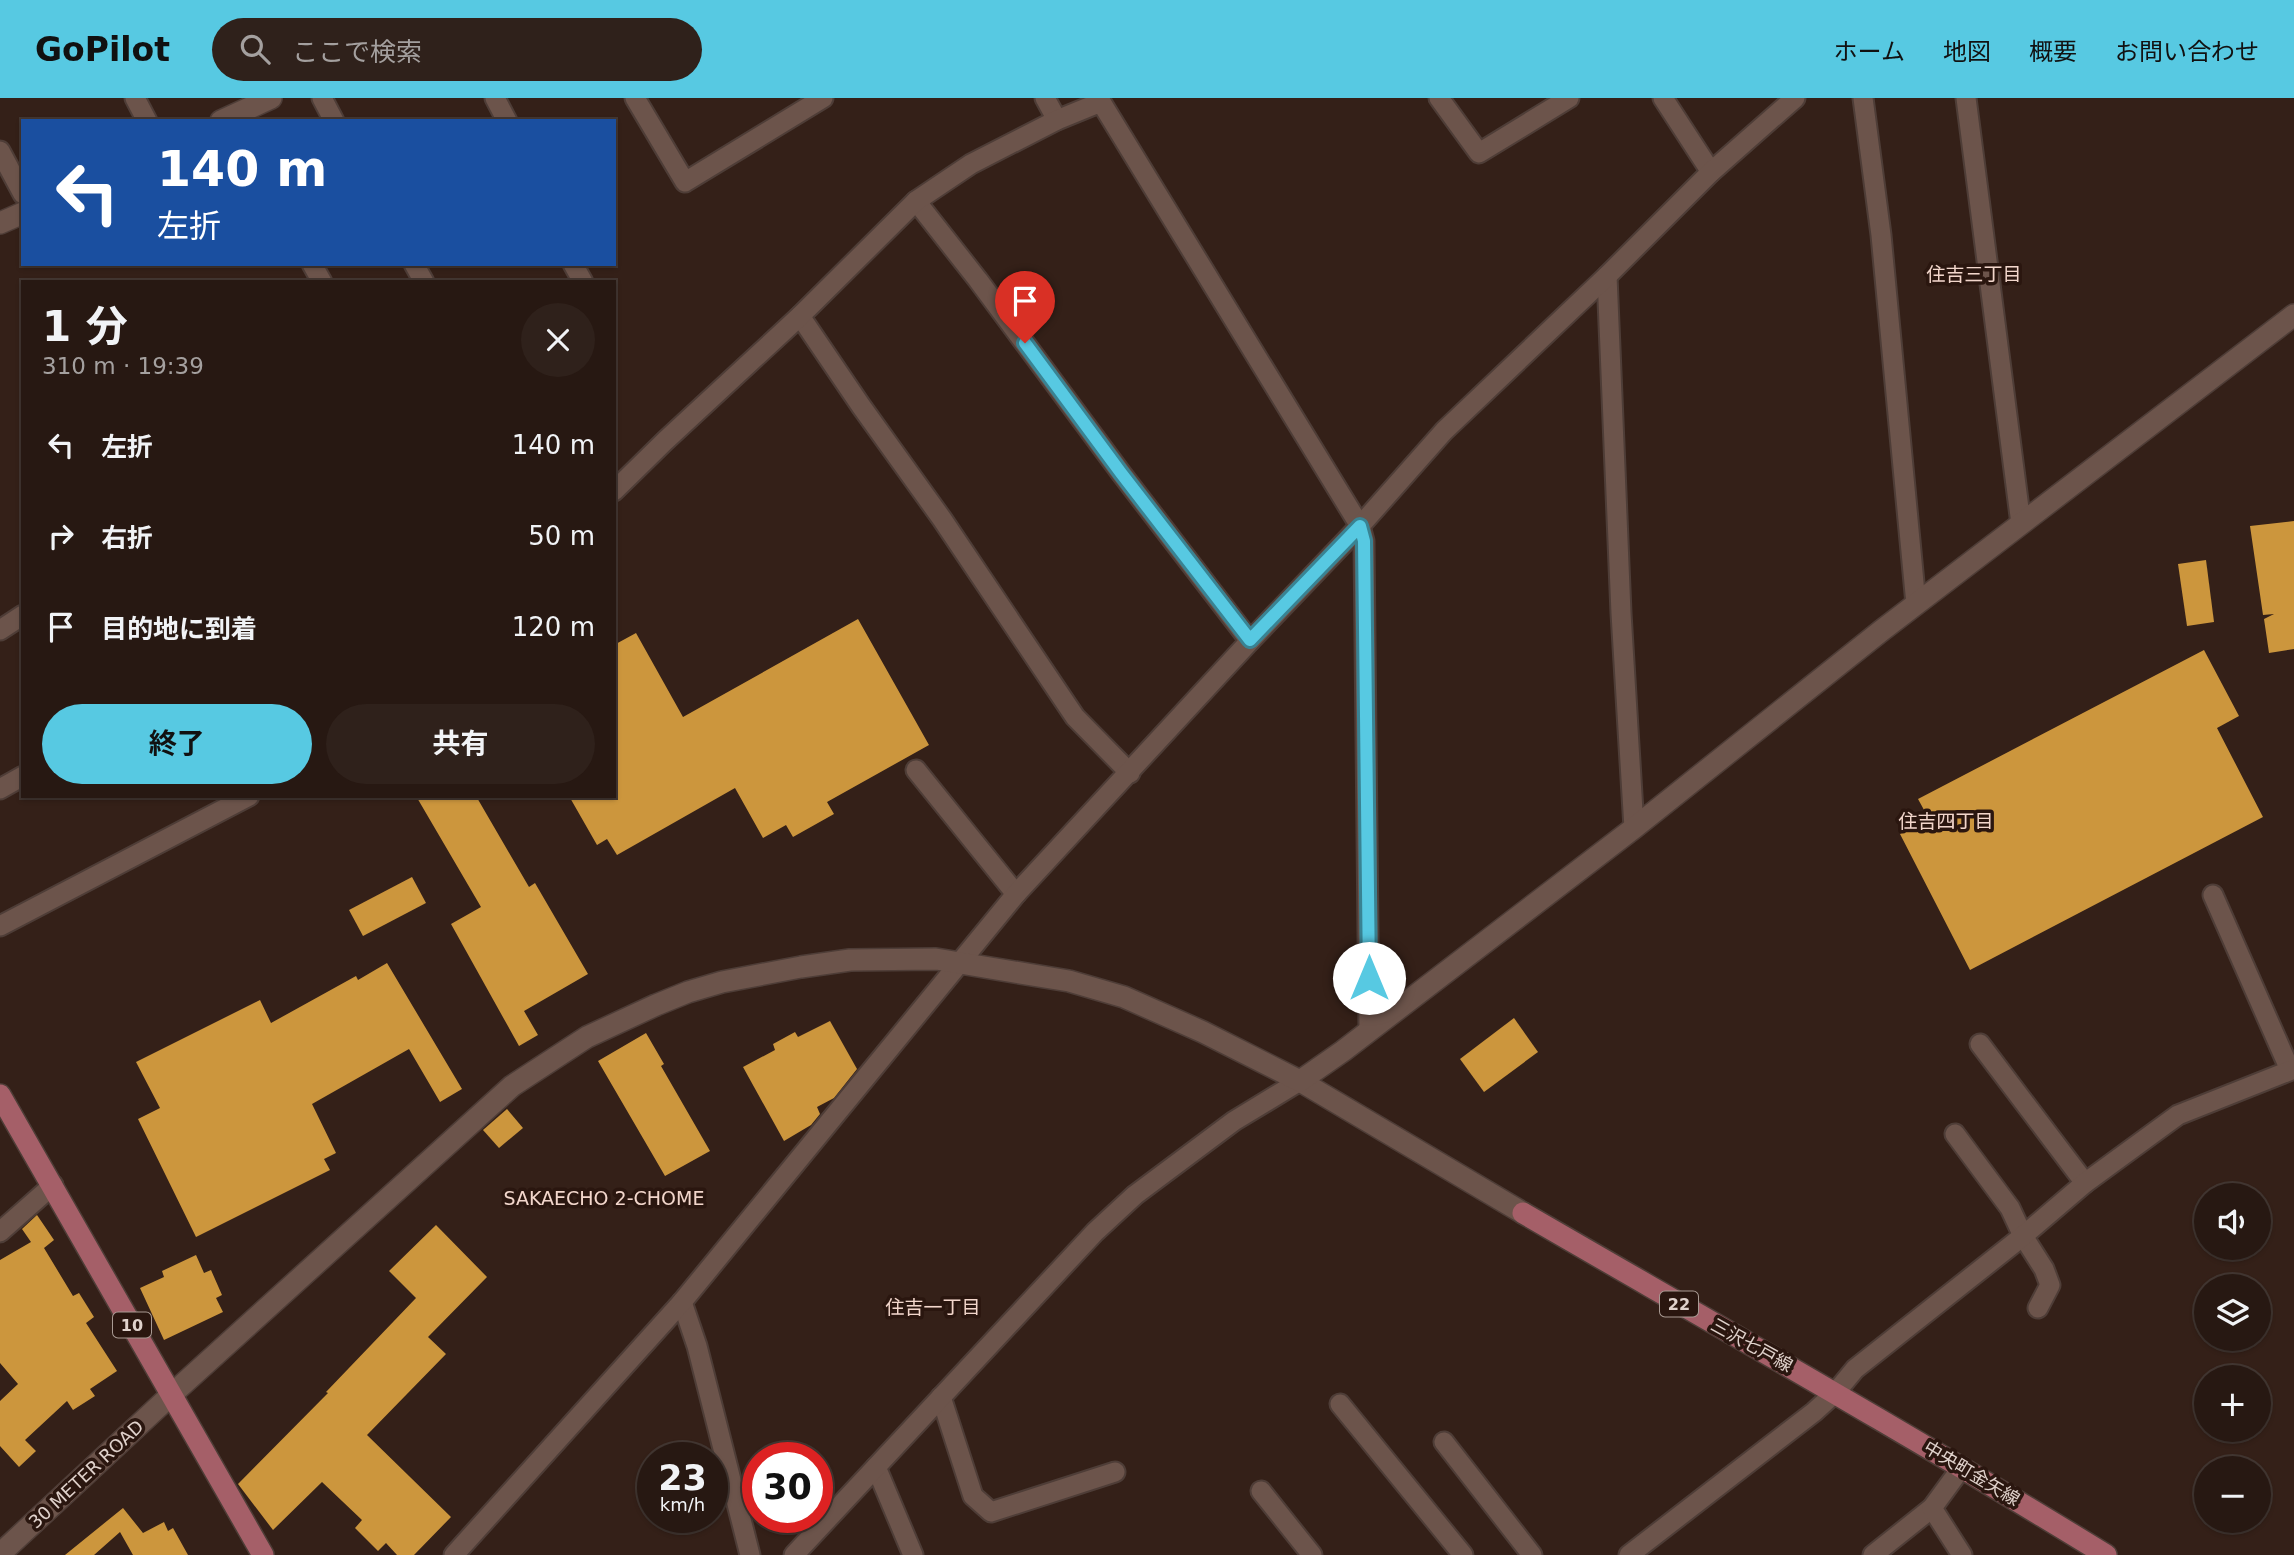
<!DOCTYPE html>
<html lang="ja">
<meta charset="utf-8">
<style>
:root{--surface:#271812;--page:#2f211b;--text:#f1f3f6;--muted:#a4a09f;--line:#433732;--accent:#57c9e2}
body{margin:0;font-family:"DejaVu Sans","Noto Sans JP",sans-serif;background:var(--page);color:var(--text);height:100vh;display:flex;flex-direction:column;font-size:26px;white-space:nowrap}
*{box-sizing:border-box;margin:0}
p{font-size:23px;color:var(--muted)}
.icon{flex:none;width:38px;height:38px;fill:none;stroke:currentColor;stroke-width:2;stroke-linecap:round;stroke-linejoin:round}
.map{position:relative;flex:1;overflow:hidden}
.sheet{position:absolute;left:21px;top:182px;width:595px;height:518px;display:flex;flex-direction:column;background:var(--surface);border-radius:0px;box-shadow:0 2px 5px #0004,0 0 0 2px var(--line)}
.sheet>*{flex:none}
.guide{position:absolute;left:21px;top:21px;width:595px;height:147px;border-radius:0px;box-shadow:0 2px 5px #0004,0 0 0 2px var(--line);background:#1a4fa0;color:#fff;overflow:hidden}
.fabs{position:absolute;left:2194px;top:1085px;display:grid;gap:14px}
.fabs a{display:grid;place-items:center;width:77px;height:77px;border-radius:50%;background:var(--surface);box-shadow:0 2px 5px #0004,0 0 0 2px var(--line);font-size:35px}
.speed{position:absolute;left:637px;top:1344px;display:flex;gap:14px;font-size:35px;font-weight:700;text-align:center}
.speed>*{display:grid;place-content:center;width:91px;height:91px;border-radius:50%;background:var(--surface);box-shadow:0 2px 5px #0004,0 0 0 2px var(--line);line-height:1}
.speed small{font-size:18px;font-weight:400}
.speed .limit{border:10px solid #d22;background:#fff;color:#111}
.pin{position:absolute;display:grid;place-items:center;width:60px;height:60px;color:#fff;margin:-72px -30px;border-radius:50% 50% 50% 0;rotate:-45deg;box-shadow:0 0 7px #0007}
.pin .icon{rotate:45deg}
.me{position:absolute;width:77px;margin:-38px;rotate:0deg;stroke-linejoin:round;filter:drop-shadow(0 0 5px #0008)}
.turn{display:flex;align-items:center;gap:24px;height:147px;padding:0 21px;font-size:32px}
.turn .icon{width:91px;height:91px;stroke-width:2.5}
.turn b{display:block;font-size:49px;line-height:60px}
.round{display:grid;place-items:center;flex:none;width:74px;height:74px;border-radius:37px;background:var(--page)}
.headline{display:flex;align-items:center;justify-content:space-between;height:119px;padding:0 21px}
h1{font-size:42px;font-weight:700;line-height:52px}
.button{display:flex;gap:14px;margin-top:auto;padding:14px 21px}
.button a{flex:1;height:80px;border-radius:42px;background:var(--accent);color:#111;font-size:28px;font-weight:700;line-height:80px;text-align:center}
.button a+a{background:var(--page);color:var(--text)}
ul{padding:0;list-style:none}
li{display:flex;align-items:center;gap:21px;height:91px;padding:0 21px}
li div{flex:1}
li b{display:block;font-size:26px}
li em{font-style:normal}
header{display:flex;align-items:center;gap:42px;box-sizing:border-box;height:98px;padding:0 35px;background:var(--accent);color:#111}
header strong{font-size:33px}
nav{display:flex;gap:38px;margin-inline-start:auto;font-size:24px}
.search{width:490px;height:63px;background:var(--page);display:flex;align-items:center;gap:18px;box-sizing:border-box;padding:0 24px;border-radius:38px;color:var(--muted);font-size:26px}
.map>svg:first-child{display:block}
</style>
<header>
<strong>GoPilot</strong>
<div class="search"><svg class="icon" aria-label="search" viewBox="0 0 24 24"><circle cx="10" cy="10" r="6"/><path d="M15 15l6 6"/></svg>ここで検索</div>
<nav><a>ホーム</a><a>地図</a><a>概要</a><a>お問い合わせ</a></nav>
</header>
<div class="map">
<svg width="2294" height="1457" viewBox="0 0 2294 1457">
<rect width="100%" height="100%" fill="#342018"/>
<!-- building -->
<g fill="#cc963d">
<path d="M2294 423V551L2269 555 2264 521 2274 516 2263 517 2250 428Z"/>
<path d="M2206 462 2214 524 2187 528 2178 466Z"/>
<path d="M858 521 929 647 827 704 834 716 793 739 786 727 763 740 735 690 617 757 607 741 597 747 569 698H614V547L636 535 683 619Z"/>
<path d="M2204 552 2239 618 2217 630 2263 719 1970 872 1900 736 1929 721 1918 701Z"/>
<path d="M416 698H476L529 789 535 785 588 876 524 913 538 937 519 948 451 826 481 809Z"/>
<path d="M412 779 426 805 363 838 349 812Z"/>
<path d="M387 865 462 991 440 1004 409 951 312 1006 336 1055 324 1061 330 1072 196 1139 138 1021 160 1010 136 964 260 902 271 925 356 878 358 882Z"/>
<path d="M1514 920 1538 954 1484 994 1460 961Z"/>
<path d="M830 923 857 971 834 1000 817 1009 820 1016 811 1027 784 1043 743 969 775 952 773 946 795 934 798 939Z"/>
<path d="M646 935 664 966 661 968 710 1053 665 1078 598 963Z"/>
<path d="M507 1011 523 1030 499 1050 483 1032Z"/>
<path d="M37 1117 54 1142 44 1150 73 1198 79 1195 94 1219 86 1225 117 1273 90 1291 95 1298 73 1312 67 1303 25 1342 36 1353 19 1369 0 1348V1303L18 1286 0 1265V1162L31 1144 22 1131Z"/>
<path d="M436 1127 487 1179 428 1239 446 1256 367 1337 451 1419 414 1457H397L386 1445 378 1453 355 1430 362 1422 322 1384 273 1432 238 1386 328 1295 326 1294 416 1200 389 1173Z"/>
<path d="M196 1157 204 1175 211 1172 222 1197 216 1200 223 1214 164 1242 140 1190 164 1179 162 1173Z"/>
<path d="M123 1410 143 1435 164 1424 168 1433 173 1430 188 1457H133L120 1434 94 1457H65Z"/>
</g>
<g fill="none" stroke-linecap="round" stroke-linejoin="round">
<!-- minor casing -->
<g stroke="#4e3d37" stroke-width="23">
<g id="minor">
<path d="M135 0 147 23"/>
<path d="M322 0 334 23"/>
<path d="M495 0 507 23"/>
<path d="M635 0 685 84 823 0"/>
<path d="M1045 0 1057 22"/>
<path d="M1439 0 1479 55 1569 0"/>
<path d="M1663 0 1711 74"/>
<path d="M1863 0 1881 137 1916 506"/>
<path d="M1966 0 2021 426"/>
<path d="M0 53 23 96"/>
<path d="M916 103 978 182 1121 375 1250 543"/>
<path d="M312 166 322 184"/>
<path d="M414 166 424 184"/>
<path d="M573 166 583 184"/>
<path d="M1607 178 1621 515 1634 730"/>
<path d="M800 218 861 308 942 421 1075 619 1130 675"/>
<path d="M614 393 665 343 800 218 916 103 971 66 1057 22 1101 4 1360 428 1364 443 1369 933"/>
<path d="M0 532 23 517"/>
<path d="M916 672 1016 796"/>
<path d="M0 691 23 678"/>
<path d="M2213 797 2290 972"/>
<path d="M0 828 249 698"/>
<path d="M1980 946 2085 1085"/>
<path d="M1955 1036 2010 1110 2023 1138 2044 1171 2050 1187 2038 1210"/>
<path d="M0 1134 53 1087"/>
<path d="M682 1204 697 1248 750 1457"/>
<path d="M941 1299 973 1398 991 1414 1115 1374"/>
<path d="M1340 1306 1463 1457"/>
<path d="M1444 1344 1532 1457"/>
<path d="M876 1369 913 1457"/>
<path d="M1261 1393 1312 1457"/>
<path d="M454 1457 682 1204 1016 796 1250 543 1360 428 1444 333 1607 178 1711 74 1795 0"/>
<path d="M794 1457 1095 1134 1135 1097 1234 1023 1300 983"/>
<path d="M1629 1457 1814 1314 1836 1294 1855 1271 2023 1138 2085 1085 2178 1017 2294 971"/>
<path d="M1873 1457 1932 1410"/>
<path d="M1962 1457 1932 1410 1962 1369"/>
</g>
</g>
<!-- tertiary casing -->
<g stroke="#4e3d37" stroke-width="24">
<g id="tertiary">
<path d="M221 23 271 0"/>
<path d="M0 125 23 115"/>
<path d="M1300 983 1523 1115"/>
<path d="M0 1456 171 1297 512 988 587 939 656 907 688 894 722 884 801 869 850 862 936 861 1069 883 1124 899 1203 934 1300 983 1343 953 1634 730 1881 533 2294 217"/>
</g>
</g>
<!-- primary casing -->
<g stroke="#4e3d37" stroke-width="24">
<g id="primary">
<path d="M0 997 263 1457"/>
<path d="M1523 1115C1718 1228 1914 1339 2106 1457"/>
</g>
</g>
<!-- minor -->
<use href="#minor" stroke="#6c544b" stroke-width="19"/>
<!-- tertiary -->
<use href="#tertiary" stroke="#6c544b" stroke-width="21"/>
<!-- primary -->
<use href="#primary" stroke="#a55f68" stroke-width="21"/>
</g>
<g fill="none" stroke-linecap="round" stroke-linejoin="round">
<!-- route casing -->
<g stroke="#398393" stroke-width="18">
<path id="route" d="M1025 245 1121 375 1250 542 1360 428 1364 443 1369 880"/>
</g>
<!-- route -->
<use href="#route" stroke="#57c9e2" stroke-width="12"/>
</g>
<g text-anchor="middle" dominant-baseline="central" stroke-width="7" stroke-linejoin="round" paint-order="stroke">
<!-- shield labels -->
<g fill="#2a160f" stroke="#a99a93" stroke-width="2">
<rect x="1660" y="1193.5" width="38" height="25" rx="5"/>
<rect x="113" y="1214.5" width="38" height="25" rx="5"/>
</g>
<g font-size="16" font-weight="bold" fill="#e0d2cc">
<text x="1679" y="1206">22</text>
<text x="132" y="1227">10</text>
</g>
<!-- street labels -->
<g font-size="18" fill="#e0d2cc" stroke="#2a160f">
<text transform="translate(1752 1247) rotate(29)">三沢七戸線</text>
<text transform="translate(1972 1375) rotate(31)">中央町金矢線</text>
<text transform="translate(86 1376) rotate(-43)">30 METER ROAD</text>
</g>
<!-- neighbourhood labels -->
<g font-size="19" fill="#f2d6cb" stroke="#2a160f">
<text x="1974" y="176">住吉三丁目</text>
<text x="1946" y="723">住吉四丁目</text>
<text x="604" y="1100">SAKAECHO 2-CHOME</text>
<text x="933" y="1209">住吉一丁目</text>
</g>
</g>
</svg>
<div class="fabs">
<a><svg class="icon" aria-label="sound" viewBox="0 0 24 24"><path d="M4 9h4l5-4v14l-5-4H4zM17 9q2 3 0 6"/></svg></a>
<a><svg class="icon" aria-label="layers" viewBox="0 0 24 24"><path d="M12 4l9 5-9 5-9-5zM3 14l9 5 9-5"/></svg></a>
<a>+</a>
<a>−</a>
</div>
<div class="speed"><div>23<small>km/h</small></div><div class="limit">30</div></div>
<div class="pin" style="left:1025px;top:245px;background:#d93025"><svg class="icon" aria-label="arrive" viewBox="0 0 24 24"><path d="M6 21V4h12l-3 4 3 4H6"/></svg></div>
<svg class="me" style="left:1369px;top:880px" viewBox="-20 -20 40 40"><circle r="19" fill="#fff"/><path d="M0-13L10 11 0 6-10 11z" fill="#57c9e2"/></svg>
<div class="guide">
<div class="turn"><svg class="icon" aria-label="left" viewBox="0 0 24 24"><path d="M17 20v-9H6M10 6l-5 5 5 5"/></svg><div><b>140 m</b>左折</div></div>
</div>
<section class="sheet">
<div class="headline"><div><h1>1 分</h1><p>310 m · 19:39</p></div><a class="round"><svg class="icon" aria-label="close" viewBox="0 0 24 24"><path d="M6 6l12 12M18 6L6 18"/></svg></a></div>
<ul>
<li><svg class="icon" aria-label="left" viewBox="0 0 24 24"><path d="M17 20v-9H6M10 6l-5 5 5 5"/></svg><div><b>左折</b></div><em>140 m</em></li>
<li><svg class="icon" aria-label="right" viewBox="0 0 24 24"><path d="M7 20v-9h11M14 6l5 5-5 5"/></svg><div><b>右折</b></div><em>50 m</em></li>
<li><svg class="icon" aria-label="arrive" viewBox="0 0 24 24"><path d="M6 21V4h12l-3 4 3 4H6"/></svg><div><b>目的地に到着</b></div><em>120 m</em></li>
</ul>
<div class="button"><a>終了</a><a>共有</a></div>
</section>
</div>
